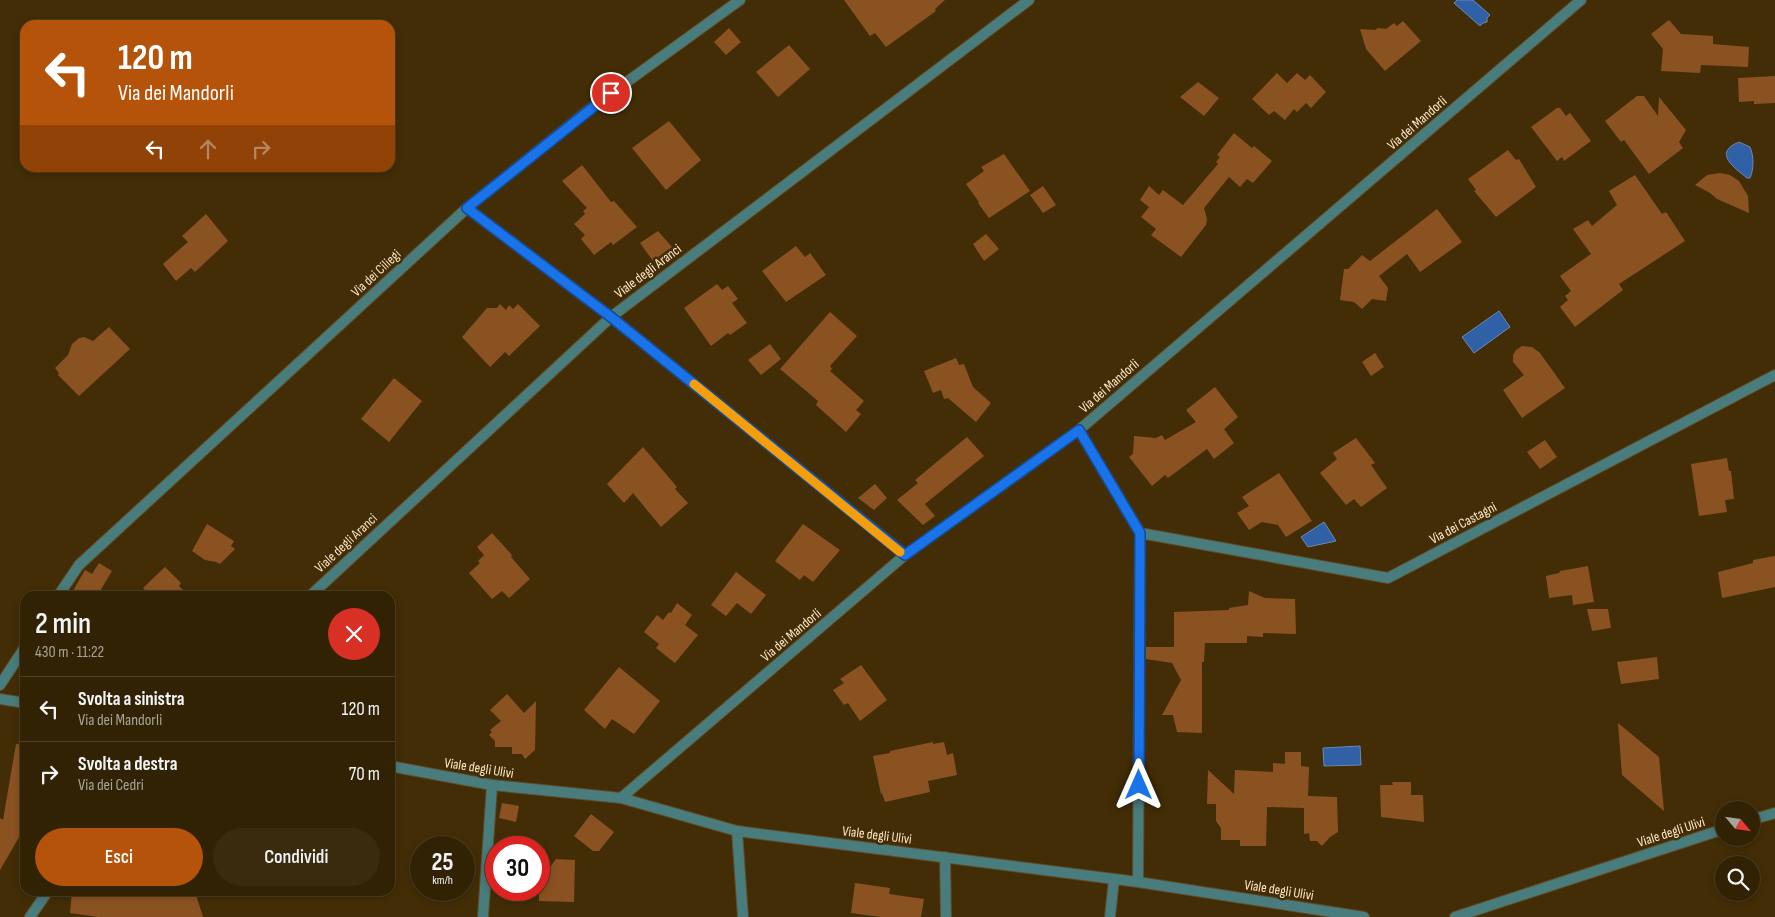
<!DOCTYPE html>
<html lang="it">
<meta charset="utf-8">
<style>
:root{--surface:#322204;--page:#3a2a0e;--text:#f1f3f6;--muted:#a8a49a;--line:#4d3f26;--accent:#b45309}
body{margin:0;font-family:"Sofia Sans Condensed",sans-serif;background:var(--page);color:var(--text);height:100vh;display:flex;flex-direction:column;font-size:19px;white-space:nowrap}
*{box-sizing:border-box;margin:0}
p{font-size:16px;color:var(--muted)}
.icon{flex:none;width:28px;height:28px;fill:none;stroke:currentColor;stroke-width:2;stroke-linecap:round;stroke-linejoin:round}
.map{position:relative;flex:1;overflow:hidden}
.panel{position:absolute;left:20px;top:591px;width:375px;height:305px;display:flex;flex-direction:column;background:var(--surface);border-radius:15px;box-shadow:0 2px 8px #0003,0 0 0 1px var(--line)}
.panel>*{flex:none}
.top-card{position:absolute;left:20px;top:20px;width:375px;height:152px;border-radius:15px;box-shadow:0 2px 8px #0003,0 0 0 1px var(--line);background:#b45309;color:#fff;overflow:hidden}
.needle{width:32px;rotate:119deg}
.tools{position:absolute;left:1715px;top:801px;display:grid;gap:10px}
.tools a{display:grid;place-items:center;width:45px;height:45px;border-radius:50%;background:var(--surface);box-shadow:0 2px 8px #0003,0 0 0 1px var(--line);font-size:25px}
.speed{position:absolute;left:410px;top:836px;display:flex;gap:10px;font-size:25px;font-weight:700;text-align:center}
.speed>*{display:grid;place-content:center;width:65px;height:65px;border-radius:50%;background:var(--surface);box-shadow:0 2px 8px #0003,0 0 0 1px var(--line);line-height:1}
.speed small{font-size:12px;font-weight:400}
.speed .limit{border:8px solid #d22;background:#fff;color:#111}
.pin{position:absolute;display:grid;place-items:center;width:42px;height:42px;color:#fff;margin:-21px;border:2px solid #fff;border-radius:50%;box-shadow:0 1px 5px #0007}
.me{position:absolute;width:55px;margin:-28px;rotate:0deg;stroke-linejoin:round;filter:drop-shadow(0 0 4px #0008)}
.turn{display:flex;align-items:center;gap:18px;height:105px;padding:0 15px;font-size:22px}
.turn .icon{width:65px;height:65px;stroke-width:2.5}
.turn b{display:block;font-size:35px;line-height:42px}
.lanes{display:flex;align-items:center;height:48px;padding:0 15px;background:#0003;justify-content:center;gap:25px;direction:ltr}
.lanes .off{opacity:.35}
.round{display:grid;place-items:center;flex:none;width:52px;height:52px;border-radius:26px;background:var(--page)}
.head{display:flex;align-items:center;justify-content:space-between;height:85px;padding:0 15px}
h1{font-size:30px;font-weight:600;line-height:38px}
.primary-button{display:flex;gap:10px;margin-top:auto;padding:10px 15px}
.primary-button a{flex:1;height:58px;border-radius:30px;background:var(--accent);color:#fff;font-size:20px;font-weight:600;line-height:58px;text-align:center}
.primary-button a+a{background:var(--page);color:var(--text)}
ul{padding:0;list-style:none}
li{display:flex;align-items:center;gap:15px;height:65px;padding:0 15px;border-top:1px solid var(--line)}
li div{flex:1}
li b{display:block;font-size:19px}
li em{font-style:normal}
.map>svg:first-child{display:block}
</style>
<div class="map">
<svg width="1775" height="917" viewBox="0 0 1775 917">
<rect width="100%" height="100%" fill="#422d06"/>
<!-- water -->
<g fill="#3060a6" stroke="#6e88b0">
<path d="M1457 0H1473L1490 15 1487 18V22L1483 23 1480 26 1454 3Z"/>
<path d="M1739 142 1750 147C1754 156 1754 169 1750 178H1747C1735 168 1712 153 1739 142Z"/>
<path d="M1499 311 1510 327 1474 353 1462 337Z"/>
<path d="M1324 522 1336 541 1308 547 1301 537Z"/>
<path d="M1360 746 1361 765 1324 766 1323 748Z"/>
</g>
<!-- building -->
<g fill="#8b5221">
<path d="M844 0H945L935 9 936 11 886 47 875 33 870 36Z"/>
<path d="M1669 20 1681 34 1713 36V44L1749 47 1748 67 1701 65 1700 73 1661 71 1663 49 1651 34Z"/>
<path d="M1403 21 1421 41 1385 71 1366 49 1360 29 1375 30 1378 28 1386 29 1394 23 1397 26Z"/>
<path d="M729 28 741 42 726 55 714 42Z"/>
<path d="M789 45 810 69 778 97 756 72Z"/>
<path d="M1277 73 1287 83 1297 73 1305 80 1310 75 1326 92 1311 108 1306 103 1297 112 1294 109 1285 120 1274 111 1269 115 1252 99Z"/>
<path d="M1775 76V103L1754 104V101L1739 102 1738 78Z"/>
<path d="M1198 82 1219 98 1204 116 1180 97Z"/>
<path d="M1637 96H1644L1658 116 1659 97 1686 130 1679 142 1683 148 1649 174 1624 140 1621 142 1605 121Z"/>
<path d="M1557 108H1560L1566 116 1570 113 1591 141 1564 161 1562 157 1557 161 1531 127Z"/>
<path d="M669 121 701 160 666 190 632 148Z"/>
<path d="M1234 133 1252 148 1254 146 1272 161 1253 183 1247 179 1240 187 1229 177 1204 208 1207 219 1206 225 1181 257 1151 235 1156 229 1141 217 1149 207 1140 200 1149 186 1159 195 1163 190 1183 205 1218 164 1216 162 1220 157 1217 155Z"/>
<path d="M1508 150 1516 160 1519 159 1536 187 1496 217 1474 191 1476 190 1468 179Z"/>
<path d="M1004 154 1030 191 989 218 978 203 979 202 966 184 984 171 981 167Z"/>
<path d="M582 165 611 202 614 201 637 227 613 245 611 242 594 255 581 239 585 235 574 224 585 214 583 211 587 208 562 181Z"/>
<path d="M1720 173 1730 175 1739 181 1748 196 1749 213 1717 199 1710 193 1695 185 1707 175Z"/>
<path d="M1635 175 1662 214 1666 212 1685 241 1619 284 1623 290 1575 327 1560 307 1568 300 1565 296 1571 291 1560 276 1591 254 1573 229 1588 220 1592 226 1617 205 1609 191Z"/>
<path d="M1043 186 1056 205 1043 213 1030 195Z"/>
<path d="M1437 209 1462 242 1420 272 1407 254 1379 276 1388 288 1386 301 1372 299 1362 309 1354 302 1340 300 1344 269H1348L1362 255 1370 261Z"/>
<path d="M206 214 228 241 195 272 191 268 176 281 163 264 188 242 182 236Z"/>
<path d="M658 231 672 247 653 261 640 243Z"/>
<path d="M986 234 999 249 984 261 973 244Z"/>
<path d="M796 246 805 257 810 253 826 275 786 302 762 271Z"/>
<path d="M717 284 722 290 728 286 738 299 732 303 747 323 730 335 728 333 711 346 684 308Z"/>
<path d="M500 304 506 310 509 305 513 309 518 304 540 326 509 356 505 352 490 367 462 337 487 308H497Z"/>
<path d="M830 312 857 336 830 366 832 369 830 371 864 401 856 410 861 414 846 432 816 405 818 401 780 369Z"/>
<path d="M109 327 130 349 79 396 58 375 59 373 55 368 68 355 72 344 79 338 84 337 93 341Z"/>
<path d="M770 344 781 359 761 375 748 360Z"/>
<path d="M1522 346 1532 347 1540 353 1565 388 1522 418 1503 390 1524 375 1513 362V355L1516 350Z"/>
<path d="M1375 353 1384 367 1371 376 1362 362Z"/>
<path d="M956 358 959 365 964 364 973 387 991 403 976 422 948 398 944 399 941 390 933 393 924 371Z"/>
<path d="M394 378 422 401 389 442 361 419Z"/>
<path d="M1215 387 1238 417 1224 429 1234 443 1214 459 1207 449 1168 478 1165 475 1152 486 1129 457 1133 454 1134 436 1156 438 1162 435 1165 440 1196 422 1186 410Z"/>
<path d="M967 437 984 456 925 504 935 516 923 525 897 500 918 483 915 480Z"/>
<path d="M1356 438 1375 463 1371 465 1387 488 1361 507 1354 499 1346 505 1320 473 1337 459 1333 453Z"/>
<path d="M1545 440 1557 457 1540 469 1527 452Z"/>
<path d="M643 447 677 487 675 489 688 503 661 527 633 493 624 503 607 484Z"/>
<path d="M1727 458 1729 471H1731L1734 499 1725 500 1727 512 1699 516 1691 464Z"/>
<path d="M1279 473 1312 521 1286 537 1278 525 1262 522 1249 530 1237 513 1249 506 1242 497Z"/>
<path d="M875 484 887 498 874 510 858 498Z"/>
<path d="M207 524 234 541 231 546 235 549 220 564 216 562 205 560 192 551Z"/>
<path d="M803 524 840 550 813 582 804 575 800 580 775 561Z"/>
<path d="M492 533 512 555 511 557 530 579 509 598 502 591 492 599 469 573 480 563 478 561 484 555 477 547Z"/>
<path d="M1775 556V587L1722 598 1718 572 1753 563V560Z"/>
<path d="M99 563 112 571 97 596H70L85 570 92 574Z"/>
<path d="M1588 566 1594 602 1573 605 1572 595 1549 598 1546 576 1559 573 1560 571Z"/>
<path d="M165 567 181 583 179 586 189 596H151L143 588Z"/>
<path d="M736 572 766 595 751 614 737 603 726 616 711 605Z"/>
<path d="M1249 591 1265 598 1295 599 1296 634 1263 633V637L1247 636V643H1205L1204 662H1202V733L1177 732 1173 715H1162L1181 680 1172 663 1146 659V647H1174V612L1229 610V608L1248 605Z"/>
<path d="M677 603 692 615 685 625 698 635 675 663 656 648 659 644 644 632 657 615 663 620 669 612 671 613Z"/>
<path d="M1587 609H1608L1611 628 1592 631Z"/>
<path d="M1657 657 1659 679 1621 684 1617 662Z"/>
<path d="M861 665 887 700 860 721 848 703 844 705 833 690 844 683 840 679Z"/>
<path d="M619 667 660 701 634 734 612 719 605 729 584 710Z"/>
<path d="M507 694 524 713 536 701 535 750 525 759 522 754H512V747H495V741L489 735 492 732 490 730 501 721 490 710Z"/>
<path d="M1618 723 1659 757 1664 811 1622 775Z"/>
<path d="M933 742V744L944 742 947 755 953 753 957 775 928 781 930 792 885 802 882 793 881 794 873 756 890 753V751Z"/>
<path d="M16 744 25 745V827L0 870V818L3 820Z"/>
<path d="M1285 752H1301V766L1309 767 1308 796 1337 797 1338 832 1330 837 1322 846 1317 841H1310L1309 833 1304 834V808L1267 807 1266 846H1240V840H1221V828L1216 821V804H1207L1208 770 1234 794 1235 770 1273 772V763L1285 764Z"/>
<path d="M1392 782H1411V795H1423L1424 822 1381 817 1380 785H1393Z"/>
<path d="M502 803 519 806 516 822 499 818Z"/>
<path d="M591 814 614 832 599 851H593L574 836Z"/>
<path d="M556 859 575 860 574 902 539 901V882Z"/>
<path d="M855 883 890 888 889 894 924 899 921 917H881L851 913Z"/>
<path d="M72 891 96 895V891H198L197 898 203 917H98L70 913Z"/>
</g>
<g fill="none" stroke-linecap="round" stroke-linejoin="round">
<!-- street casing -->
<g stroke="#604b25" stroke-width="12">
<g id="street">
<path d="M467 208 611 317 905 555"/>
<path d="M1079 430 1140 533 1138 882"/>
<path d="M1140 533 1388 578 1775 375"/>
<path d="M58 596 79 565 467 208 595 105 740 0"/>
<path d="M310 596 611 317 1029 0"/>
<path d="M0 685 25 647"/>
<path d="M0 699 25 703"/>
<path d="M390 766 492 785 621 798 737 831 1138 882 1364 917"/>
<path d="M621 798 905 555 1079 430 1581 0"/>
<path d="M1751 820 1775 813"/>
<path d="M737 831 743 917"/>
<path d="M945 857 946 917"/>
<path d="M30 917 48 891"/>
<path d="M483 917 492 785"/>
<path d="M1110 917 1114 879"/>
<path d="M1455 917 1724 829"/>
</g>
</g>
<!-- street -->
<use href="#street" stroke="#487c7d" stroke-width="10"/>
</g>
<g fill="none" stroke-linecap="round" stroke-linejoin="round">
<!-- route casing -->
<g stroke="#114b97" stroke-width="12">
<path id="route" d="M611 93 467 208 611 317 905 555 1079 430 1140 533 1139 785"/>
</g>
<!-- route -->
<use href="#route" stroke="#1a73e8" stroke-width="9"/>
<!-- slow -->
<path stroke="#f59e0b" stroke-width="9" d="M694 384 900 552"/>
</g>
<g text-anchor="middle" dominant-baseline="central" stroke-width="5" stroke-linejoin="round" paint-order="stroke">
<!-- street labels -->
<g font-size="14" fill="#fee7c6" stroke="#422d06">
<text transform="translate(1417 123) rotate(-41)">Via dei Mandorli</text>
<text transform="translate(648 271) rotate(-37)">Viale degli Aranci</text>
<text transform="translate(376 273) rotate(-43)">Via dei Ciliegi</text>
<text transform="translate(1109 386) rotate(-41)">Via dei Mandorli</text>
<text transform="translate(1463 523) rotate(-28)">Via dei Castagni</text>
<text transform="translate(346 543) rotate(-43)">Viale degli Aranci</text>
<text transform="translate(791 635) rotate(-40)">Via dei Mandorli</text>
<text transform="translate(479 768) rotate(9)">Viale degli Ulivi</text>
<text transform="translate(1671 832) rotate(-18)">Viale degli Ulivi</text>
<text transform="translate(877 835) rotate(7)">Viale degli Ulivi</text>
<text transform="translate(1279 890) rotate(9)">Viale degli Ulivi</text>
</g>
</g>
</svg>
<div class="tools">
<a><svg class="needle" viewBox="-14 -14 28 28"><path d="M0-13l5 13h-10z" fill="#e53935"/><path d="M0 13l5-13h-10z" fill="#a8a49a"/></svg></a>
<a><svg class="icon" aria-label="search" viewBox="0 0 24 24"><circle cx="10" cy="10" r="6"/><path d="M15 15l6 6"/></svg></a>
</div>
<div class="speed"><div>25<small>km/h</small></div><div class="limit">30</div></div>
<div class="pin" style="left:611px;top:93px;background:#d93025"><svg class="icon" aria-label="arrive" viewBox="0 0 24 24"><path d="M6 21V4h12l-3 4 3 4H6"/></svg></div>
<svg class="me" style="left:1139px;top:785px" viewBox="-20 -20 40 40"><path d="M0-17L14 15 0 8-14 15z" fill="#1a73e8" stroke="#fff" stroke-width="4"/></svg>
<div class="top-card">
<div class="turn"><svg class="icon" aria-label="left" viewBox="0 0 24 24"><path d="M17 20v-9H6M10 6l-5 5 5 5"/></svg><div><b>120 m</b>Via dei Mandorli</div></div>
<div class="lanes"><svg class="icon" aria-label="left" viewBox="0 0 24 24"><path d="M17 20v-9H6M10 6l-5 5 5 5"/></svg><svg class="icon off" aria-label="ahead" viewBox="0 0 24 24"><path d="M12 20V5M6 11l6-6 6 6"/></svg><svg class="icon off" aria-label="right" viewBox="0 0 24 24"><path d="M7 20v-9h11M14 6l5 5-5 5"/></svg></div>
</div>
<section class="panel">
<div class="head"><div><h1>2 min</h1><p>430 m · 11:22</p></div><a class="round" style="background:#d93025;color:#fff"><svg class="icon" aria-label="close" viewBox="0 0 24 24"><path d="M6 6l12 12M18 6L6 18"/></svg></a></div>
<ul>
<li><svg class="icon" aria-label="left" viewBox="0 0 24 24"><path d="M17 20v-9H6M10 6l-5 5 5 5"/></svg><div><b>Svolta a sinistra</b><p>Via dei Mandorli</p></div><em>120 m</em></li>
<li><svg class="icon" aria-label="right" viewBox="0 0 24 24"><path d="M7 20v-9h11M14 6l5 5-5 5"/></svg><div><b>Svolta a destra</b><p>Via dei Cedri</p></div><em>70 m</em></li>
</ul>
<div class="primary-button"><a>Esci</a><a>Condividi</a></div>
</section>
</div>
